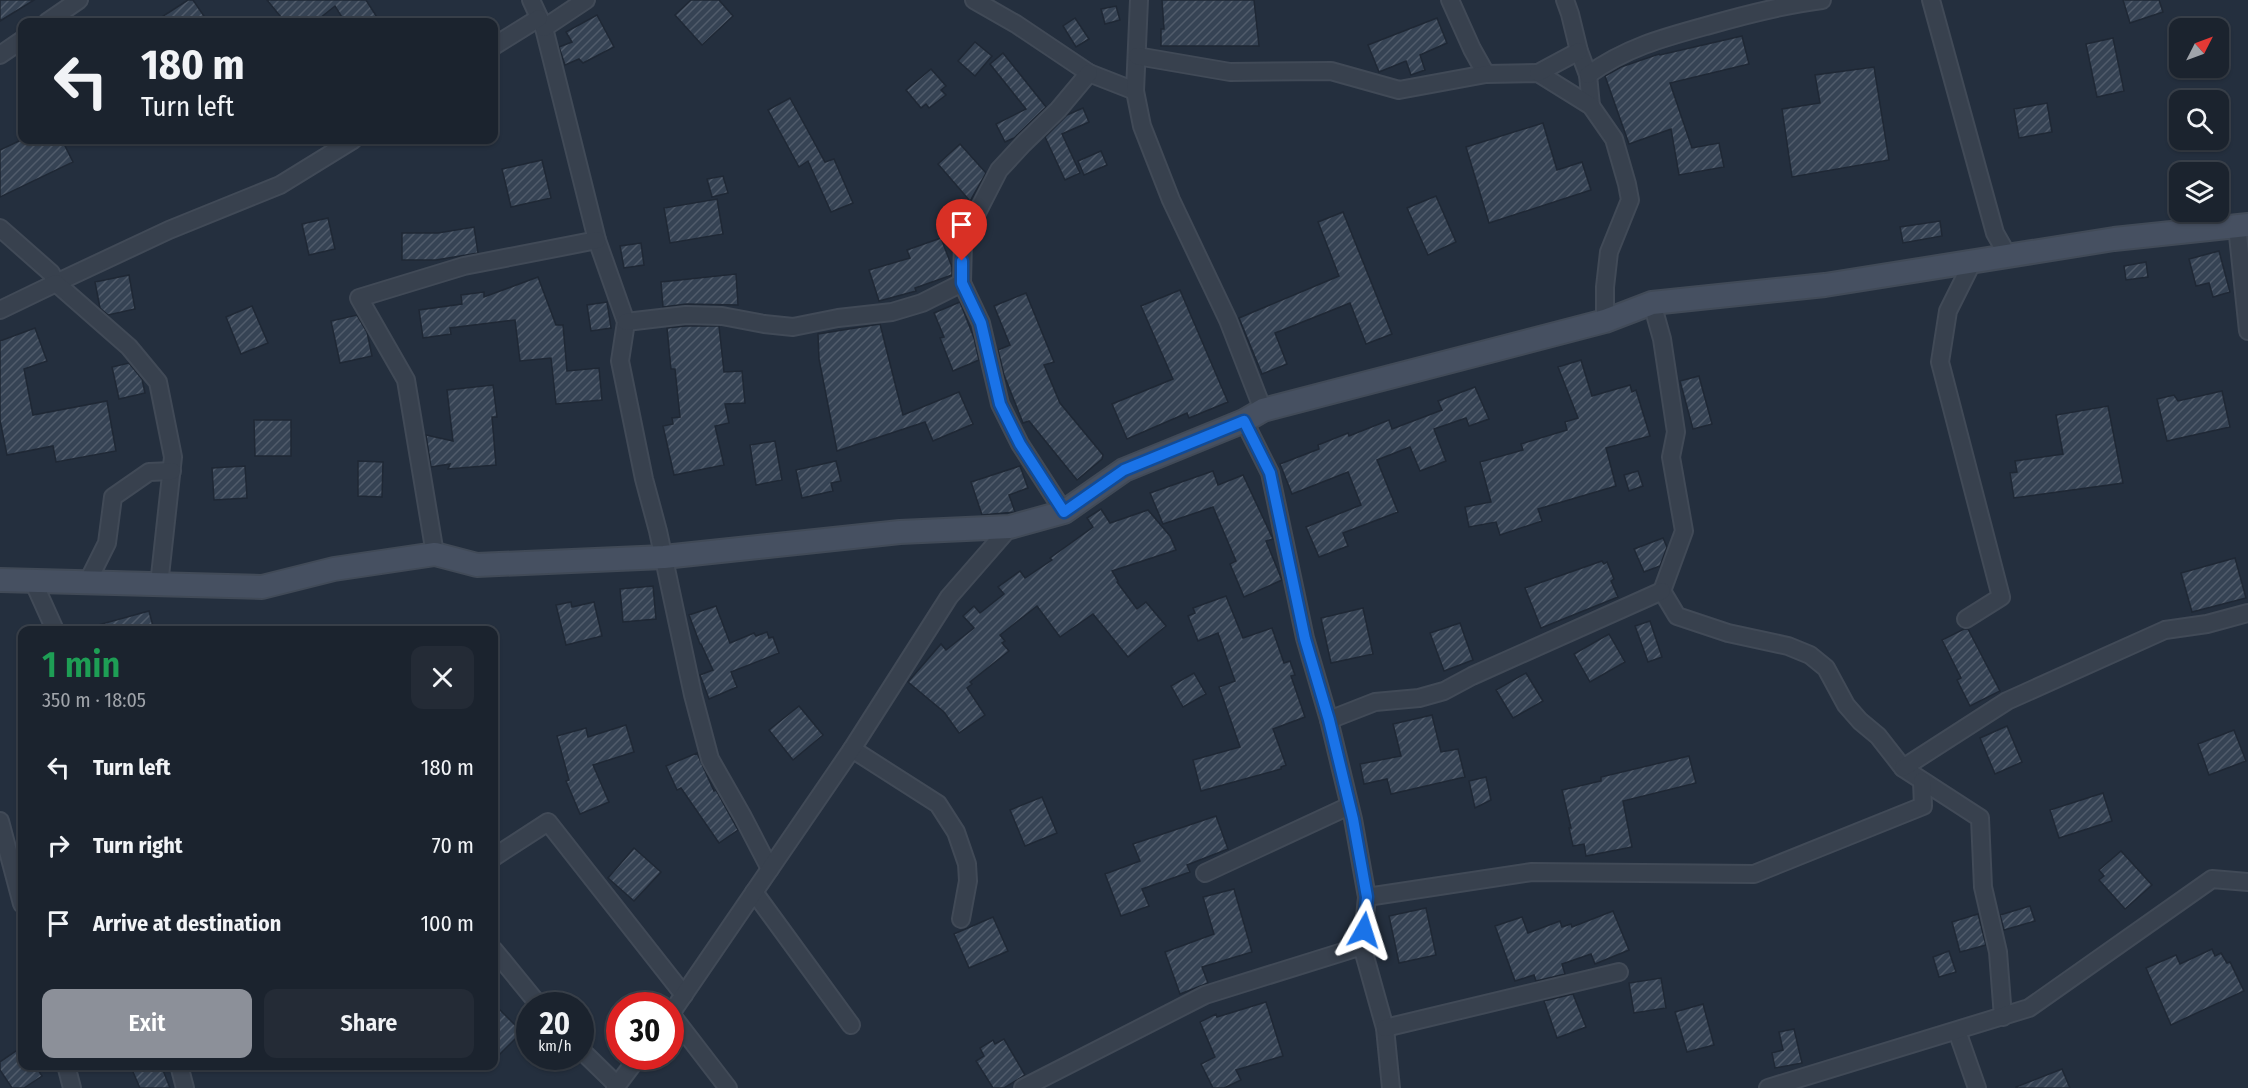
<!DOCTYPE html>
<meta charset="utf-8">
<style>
:root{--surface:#1b232e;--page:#242b36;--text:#f1f3f6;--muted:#a0a4aa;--line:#39404a;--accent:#8c9099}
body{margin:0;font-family:"Fira Sans Condensed",sans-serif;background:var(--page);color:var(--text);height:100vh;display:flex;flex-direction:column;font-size:22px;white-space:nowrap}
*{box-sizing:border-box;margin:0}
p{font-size:20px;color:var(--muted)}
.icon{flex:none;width:33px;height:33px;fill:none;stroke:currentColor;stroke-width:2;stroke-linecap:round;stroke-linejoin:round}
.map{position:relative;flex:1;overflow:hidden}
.drawer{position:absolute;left:18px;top:626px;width:480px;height:444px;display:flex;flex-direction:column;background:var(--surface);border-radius:12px;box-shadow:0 2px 4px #0004,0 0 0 2px var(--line)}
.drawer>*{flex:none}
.banner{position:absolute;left:18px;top:18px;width:480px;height:126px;border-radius:12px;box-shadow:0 2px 4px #0004,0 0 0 2px var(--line);background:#1b232e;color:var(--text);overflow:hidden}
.needle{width:39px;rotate:48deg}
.tools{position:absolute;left:2169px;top:18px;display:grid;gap:12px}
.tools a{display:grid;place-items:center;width:60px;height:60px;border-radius:12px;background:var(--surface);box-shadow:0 2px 4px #0004,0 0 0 2px var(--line);font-size:30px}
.speed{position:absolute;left:516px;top:992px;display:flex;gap:12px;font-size:30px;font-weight:700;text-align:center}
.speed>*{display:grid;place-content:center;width:78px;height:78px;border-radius:50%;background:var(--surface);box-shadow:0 2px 4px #0004,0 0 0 2px var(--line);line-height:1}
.speed small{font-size:15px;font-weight:400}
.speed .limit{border:9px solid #d22;background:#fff;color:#111}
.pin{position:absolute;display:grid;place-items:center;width:51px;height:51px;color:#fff;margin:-62px -26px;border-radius:50% 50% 50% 0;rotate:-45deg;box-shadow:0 0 6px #0007}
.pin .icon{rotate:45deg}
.me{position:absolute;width:66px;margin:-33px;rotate:6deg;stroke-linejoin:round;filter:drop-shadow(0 0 4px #0008)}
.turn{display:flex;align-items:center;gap:21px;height:126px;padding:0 24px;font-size:27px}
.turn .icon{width:78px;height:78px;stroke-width:2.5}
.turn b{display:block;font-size:42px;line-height:51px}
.round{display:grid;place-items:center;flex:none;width:63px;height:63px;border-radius:12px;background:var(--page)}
.overview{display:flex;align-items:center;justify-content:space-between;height:102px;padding:0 24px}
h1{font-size:36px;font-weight:600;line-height:45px;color:#1e9e55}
.cta{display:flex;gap:12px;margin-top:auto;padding:12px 24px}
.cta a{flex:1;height:69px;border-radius:12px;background:var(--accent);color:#fff;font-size:24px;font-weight:600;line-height:69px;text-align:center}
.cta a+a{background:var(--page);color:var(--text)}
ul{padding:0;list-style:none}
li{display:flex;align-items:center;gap:18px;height:78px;padding:0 24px}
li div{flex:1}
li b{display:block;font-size:22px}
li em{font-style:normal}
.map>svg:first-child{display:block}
</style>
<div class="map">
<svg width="2248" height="1088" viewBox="0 0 2248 1088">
<defs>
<pattern id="building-hatch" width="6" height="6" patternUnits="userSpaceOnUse" patternTransform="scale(1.5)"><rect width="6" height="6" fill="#364354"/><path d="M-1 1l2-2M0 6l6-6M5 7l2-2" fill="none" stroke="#515c6b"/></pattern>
</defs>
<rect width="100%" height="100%" fill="#242f3e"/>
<!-- building -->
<g fill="url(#building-hatch)" stroke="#1f2835" stroke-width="1.5">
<path d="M0 0H34L0 21Z"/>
<path d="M188 0H193L208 22H154Z"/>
<path d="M267 0H366L380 22H345L335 6 315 22H285Z"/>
<path d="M691 0H719L733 16 702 45 675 15Z"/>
<path d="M1162 0H1254L1259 46H1161V29H1164Z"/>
<path d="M2123 0H2159L2163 12 2130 23Z"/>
<path d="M1116 6 1120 20 1105 24 1101 9Z"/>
<path d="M597 15 614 47 583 63 579 59 565 65 559 47 572 42 566 32Z"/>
<path d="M1075 18 1089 39 1076 47 1063 26Z"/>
<path d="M1437 18 1447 43 1420 55 1425 70 1411 75 1406 61 1379 72 1368 45Z"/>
<path d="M1742 36 1749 64 1670 83 1692 148 1719 143 1724 167 1679 175 1671 129 1629 144 1605 76 1621 67 1659 54 1660 55Z"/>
<path d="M2113 38 2124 91 2097 97 2086 44Z"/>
<path d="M975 42 992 56 975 76 958 61Z"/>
<path d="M1003 53 1046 107 1014 138 1005 142 996 124 1026 109 990 64Z"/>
<path d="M1874 67 1889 160 1792 177 1782 109 1820 103 1815 75Z"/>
<path d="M931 69 946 86 941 90 946 95 929 108 926 104 921 108 906 90Z"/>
<path d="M790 98 825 162 834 159 853 203 831 212 808 161 799 167 768 110Z"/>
<path d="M2047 103 2052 132 2019 138 2014 109Z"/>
<path d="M1083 108 1089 122 1062 134 1080 173 1065 180 1045 137 1067 115Z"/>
<path d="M1543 123 1557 170 1582 162 1591 190 1489 223 1466 147Z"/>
<path d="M21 140H62L73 162 0 197V150Z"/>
<path d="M960 144 986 173 970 201 938 164Z"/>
<path d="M1101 151 1107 165 1084 175 1078 161Z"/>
<path d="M542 160 551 198 511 207 502 169Z"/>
<path d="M723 176 728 193 712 197 707 179Z"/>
<path d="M1436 196 1456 242 1428 255 1407 208Z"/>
<path d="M717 199 723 234 670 243 664 208Z"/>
<path d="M1343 212 1392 334 1366 344 1350 303 1275 333 1287 364 1262 374 1239 318 1339 276 1318 222Z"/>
<path d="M328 218 335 249 309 255 302 224Z"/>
<path d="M1940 221 1942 236 1903 243 1900 227Z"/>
<path d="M474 227 478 253 436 260H402V233H438Z"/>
<path d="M941 238 952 267V275L915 288 916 291 879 301 869 270 910 258 907 250Z"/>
<path d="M641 243 644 265 624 268 620 246Z"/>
<path d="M2219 251 2230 292 2213 297 2209 283 2196 286 2189 259Z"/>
<path d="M2146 262 2148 277 2126 280 2124 266Z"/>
<path d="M736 274 738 305 686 304 663 307 661 282Z"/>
<path d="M129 275 135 309 108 315 100 308 95 282Z"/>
<path d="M538 277 556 325H563L567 371 599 368 602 400 556 404 551 358 520 361 515 320 450 328 451 334 423 338 419 310 462 304 461 295 484 292V297Z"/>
<path d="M1180 290 1228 402 1189 418 1187 413 1127 439 1112 404 1173 379 1141 306Z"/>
<path d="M1026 293 1054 362 1044 365 1060 403 1103 455 1102 459 1077 480 1029 421 1023 423 1004 375 998 350 1010 345 994 306Z"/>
<path d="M607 302 611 328 591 331 587 305Z"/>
<path d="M960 302 974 338 979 360 953 371 940 338 944 337 934 313Z"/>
<path d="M252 306 268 343 241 354 226 317Z"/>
<path d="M357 315 367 332 372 356 340 363 331 321Z"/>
<path d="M880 324 903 415 959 392 973 424 933 441 925 422 837 451 819 359 818 334Z"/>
<path d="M686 326H719L724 372 742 371 745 403 725 404 729 423 715 426 724 465 674 475 663 426 673 424 672 418 680 417 675 369H671L667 328Z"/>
<path d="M35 328 47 361 24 369 33 415 107 401 116 451 56 462 53 446 7 455 0 420V341Z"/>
<path d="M1581 360 1592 396 1630 385 1632 392 1636 390 1650 436 1606 448 1616 486 1538 509 1542 521 1500 535 1496 522 1469 527 1465 507 1491 502 1480 462 1523 450 1521 444 1567 430 1565 422 1578 418 1558 367Z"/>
<path d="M129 363 142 379 145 393 119 399 112 367Z"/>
<path d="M1699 376 1712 424 1693 429 1680 381Z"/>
<path d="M493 385 497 417H492L496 465 448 469 450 464 431 467 426 435 453 441 447 390Z"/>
<path d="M1475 387 1489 419 1469 426 1466 418 1434 429 1446 461 1420 471 1410 447 1377 460 1398 512 1343 533 1348 546 1319 557 1306 527 1361 505 1348 472 1292 494 1280 464 1319 449 1318 445 1348 433 1349 436 1389 420 1392 429 1442 410 1438 401Z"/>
<path d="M2222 391 2230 427 2167 441 2157 399 2174 395 2178 401Z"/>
<path d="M2108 406 2123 483 2014 498 2010 473 2017 472 2015 461 2063 454 2056 415Z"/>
<path d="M254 420H291V456H255Z"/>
<path d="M775 441 782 480 756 485 750 445Z"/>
<path d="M358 461 383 462 382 497 358 496Z"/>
<path d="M836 461 841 481 831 483 833 491 802 498 796 470Z"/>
<path d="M245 466 247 498 214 500 212 468Z"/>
<path d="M1020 466 1028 488 1009 495 1015 512 982 515 971 482Z"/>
<path d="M1213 471 1218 485 1243 475 1273 539 1266 541 1282 580 1244 597 1230 564 1236 561 1213 507 1163 524 1150 493Z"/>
<path d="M1638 471 1643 486 1629 491 1624 475Z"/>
<path d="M1101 509 1110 523 1148 510 1170 536 1176 550 1112 571 1118 581 1117 582 1137 609 1146 602 1166 626 1128 657 1093 614 1060 637 1037 606 1000 635 1005 641 1002 643 1009 651 970 682 972 684 967 688 985 715 959 733 944 712 908 682 941 644 946 650 974 628 963 616 974 606 980 613 1004 594 998 587 1020 571 1025 578 1052 560 1050 558 1093 527 1087 518Z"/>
<path d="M1663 538 1667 547 1660 566 1644 572 1634 549Z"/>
<path d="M2235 558 2246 598 2192 612 2181 573Z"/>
<path d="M1602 561 1604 564 1607 562 1614 579 1611 581 1618 597 1541 628 1525 588Z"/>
<path d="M653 586 656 619 623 622 620 589Z"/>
<path d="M1226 596 1243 638 1272 628 1284 663 1290 661 1295 675 1291 676 1305 717 1273 729 1286 765 1281 767V769L1201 791 1193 760 1240 747 1219 687 1235 681 1218 633 1198 641 1188 616 1195 613 1193 608Z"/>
<path d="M571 602 572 607 594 602 602 636 566 645 556 605Z"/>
<path d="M716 606 730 643 754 633 756 636 767 632 769 638 773 637 779 653 731 672 737 687 709 699 700 675 713 670 701 644H700L689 615Z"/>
<path d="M1363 608 1373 654 1331 663 1321 618Z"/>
<path d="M149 611 154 630H98V625Z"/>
<path d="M1650 621 1662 657 1648 662 1635 626Z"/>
<path d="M1460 623 1473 660 1444 671 1430 633Z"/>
<path d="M1964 629H1968L2000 691 1970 706 1957 680 1961 678 1942 640Z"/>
<path d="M1609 634 1625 662 1590 682 1574 654Z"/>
<path d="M1194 673 1206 694 1183 707 1171 686Z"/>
<path d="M1526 673 1543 701 1513 718 1496 690Z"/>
<path d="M799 706 823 735 793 760 769 730Z"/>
<path d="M1432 715 1441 752 1458 749 1465 777 1391 794 1387 779 1364 784 1360 764 1401 756 1393 724Z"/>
<path d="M626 725 634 752 593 765 609 802 580 814 566 781 569 780 557 736 586 728 588 737Z"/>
<path d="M2007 726 2022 762 1995 774 1980 738Z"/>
<path d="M2234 730 2246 761 2209 775 2198 744Z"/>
<path d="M697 753 714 791 716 790 738 830 719 843 681 788 677 790 666 766Z"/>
<path d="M1689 756 1696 783 1623 801 1632 847 1586 856 1584 844 1573 846 1569 828H1571L1562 790 1601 781V777Z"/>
<path d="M1486 777 1491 800 1475 808 1469 781Z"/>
<path d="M2103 793 2112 821 2059 838 2050 810Z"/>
<path d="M1042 797 1057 833 1025 846 1010 810Z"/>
<path d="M1216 816 1228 849 1187 865 1190 872 1142 889 1149 906 1121 916 1105 874 1140 861 1133 844Z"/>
<path d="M634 848 661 872 634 901 608 878Z"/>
<path d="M2121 851 2152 885 2125 909 2099 880 2104 876 2099 870Z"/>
<path d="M1234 889 1252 952 1202 967 1208 983 1180 994 1165 952 1214 934 1203 897Z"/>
<path d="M2030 906 2035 921 2004 930 2000 915Z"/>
<path d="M1426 908 1436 955 1399 963 1389 916Z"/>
<path d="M1613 911 1629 950 1595 964 1591 954 1562 964 1565 974 1536 981 1534 975 1515 981 1495 926 1522 917 1528 933 1560 921 1562 927 1571 924 1572 927Z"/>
<path d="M1978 914 1986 945 1960 952 1952 922Z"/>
<path d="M993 917 1008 951 969 968 954 934Z"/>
<path d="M2212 949 2215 956 2221 953 2227 963 2230 962 2244 991 2171 1025 2146 968 2176 955 2180 964Z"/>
<path d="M1949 951 1956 972 1939 977 1933 957Z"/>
<path d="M1661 978 1666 1008 1634 1013 1629 983Z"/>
<path d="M1573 994 1586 1027 1557 1038 1544 1001Z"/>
<path d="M1266 1002 1283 1056 1236 1070 1241 1080 1224 1088H1213L1201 1064 1215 1057 1200 1022 1216 1014 1217 1017Z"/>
<path d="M494 1004 522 1032 494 1060Z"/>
<path d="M1703 1004 1714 1045 1687 1052 1675 1012Z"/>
<path d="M1794 1029 1802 1063 1775 1068 1772 1053 1783 1050 1779 1032Z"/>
<path d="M1004 1039 1025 1075 1004 1088H993L976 1061 984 1056 980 1048 993 1040 995 1044Z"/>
<path d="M22 1047V1065H35L42 1076 24 1088H12L0 1070V1062Z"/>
<path d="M150 1065H161L170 1088H140L133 1072Z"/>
<path d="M2062 1069 2070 1088H2016V1087Z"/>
</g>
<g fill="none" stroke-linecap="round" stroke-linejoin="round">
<!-- street casing -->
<g stroke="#414a57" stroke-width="20">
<g id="street">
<path d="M531 0 544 28 597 240 626 322 620 361 644 479 658 531 693 695 710 759 743 817 770 869"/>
<path d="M974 0 1016 24 1089 73 1135 91"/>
<path d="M1139 0 1135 91 1142 126 1171 200 1228 320 1263 410"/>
<path d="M1450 0 1472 49 1486 74"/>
<path d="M1565 0 1570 14 1579 51 1588 75 1591 106"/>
<path d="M1931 0 1995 233 2008 256"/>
<path d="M47 22 79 0"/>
<path d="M544 28 586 0"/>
<path d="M494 46 539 18"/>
<path d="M0 55 22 40"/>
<path d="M1137 56 1230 72 1331 71 1399 90 1486 74 1538 73 1591 106 1614 139 1627 184 1630 200 1609 252 1605 287V321"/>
<path d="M1538 73 1579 51"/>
<path d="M1588 75C1625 48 1662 38 1706 26 1744 15 1782 5 1822 0"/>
<path d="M2237 226 2248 331"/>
<path d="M0 228 51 273 56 283 169 230 280 185 353 140"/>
<path d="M1652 303 1662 339 1676 432 1671 457 1684 531 1662 591 1677 616 1728 633 1788 646 1810 655 1826 668 1846 705 1860 721 1878 736 1903 768 1980 818 1983 887 1998 952 2003 1017"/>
<path d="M0 310 56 283 129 347 158 382 173 457 159 585"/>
<path d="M626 322 686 315 722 316 764 324 793 327 838 318 892 312 922 303 962 283"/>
<path d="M1244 421 1270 473 1305 638 1329 720 1353 819 1367 897 1362 946 1385 1028 1391 1088"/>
<path d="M1064 512 1020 444 1000 404 981 323 962 283 963 240 999 170 1023 144 1058 110 1089 73"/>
<path d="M435 554 406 380 359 298 464 266 597 240"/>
<path d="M33 581 55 630"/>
<path d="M87 583 107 543 113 497 149 472 172 471"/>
<path d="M1966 619 2001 597 1940 362 1948 311 1973 261"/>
<path d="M1329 720 1375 702 1419 698 1444 691 1472 676 1662 591"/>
<path d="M852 749 938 804 956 832 967 864 968 881 961 919"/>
<path d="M1903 768 2007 701 2165 630 2207 624 2248 613"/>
<path d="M0 821 22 904"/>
<path d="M494 857 548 822 684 995"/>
<path d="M1205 873 1349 806"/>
<path d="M754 892 851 1025"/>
<path d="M1367 897 1532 872 1754 874 1923 806 1922 781"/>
<path d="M494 950 539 1005"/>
<path d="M671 1014 728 1088"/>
<path d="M670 1015 852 749 949 597 1010 527"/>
<path d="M1385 1028 1619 972"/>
<path d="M1957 1031 1977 1088"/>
<path d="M580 1049 617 1085"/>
<path d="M66 1065 72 1088"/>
<path d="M179 1065 185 1088"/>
<path d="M615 1088 639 1056"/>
<path d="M1023 1088 1205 995 1362 946"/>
<path d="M1768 1088 2029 1008 2212 879 2248 882"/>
</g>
</g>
<!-- secondary casing -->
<g stroke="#414a57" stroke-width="26">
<path id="secondary" d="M0 580 262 587 334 569 435 554 477 565 664 557 900 532 1010 527 1064 512 1124 470 1244 421 1263 410 1605 321 1652 303 1825 285 2114 239 2248 225"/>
</g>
<!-- street -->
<use href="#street" stroke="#38414e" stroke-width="16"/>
<!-- secondary -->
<use href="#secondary" stroke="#465061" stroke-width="22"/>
</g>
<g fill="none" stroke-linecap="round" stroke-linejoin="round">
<!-- route casing -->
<g stroke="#114b97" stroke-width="15">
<path id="route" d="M962 261V283L981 323 1000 404 1020 444 1064 512 1124 470 1244 421 1270 473 1305 639 1329 720 1353 819 1367 897 1364 930"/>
</g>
<!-- route -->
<use href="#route" stroke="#1a73e8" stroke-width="10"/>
</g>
</svg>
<div class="tools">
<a><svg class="needle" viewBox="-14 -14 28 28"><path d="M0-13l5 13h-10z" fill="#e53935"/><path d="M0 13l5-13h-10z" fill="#a0a4aa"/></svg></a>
<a><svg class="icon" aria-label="search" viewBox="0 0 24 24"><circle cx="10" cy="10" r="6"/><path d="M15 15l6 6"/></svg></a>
<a><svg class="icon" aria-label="layers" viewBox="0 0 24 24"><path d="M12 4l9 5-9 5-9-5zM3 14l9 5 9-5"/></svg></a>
</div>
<div class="speed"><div>20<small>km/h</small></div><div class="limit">30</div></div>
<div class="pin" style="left:962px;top:261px;background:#d93025"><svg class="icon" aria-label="arrive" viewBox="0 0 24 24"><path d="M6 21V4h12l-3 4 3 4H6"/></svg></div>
<svg class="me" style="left:1364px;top:930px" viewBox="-20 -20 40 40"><path d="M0-17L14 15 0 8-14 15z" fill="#1a73e8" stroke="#fff" stroke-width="4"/></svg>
<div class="banner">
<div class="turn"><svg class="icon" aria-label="left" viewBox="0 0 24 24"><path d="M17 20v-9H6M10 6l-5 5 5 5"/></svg><div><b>180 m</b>Turn left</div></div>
</div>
<section class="drawer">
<div class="overview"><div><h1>1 min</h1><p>350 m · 18:05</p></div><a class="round"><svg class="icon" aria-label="close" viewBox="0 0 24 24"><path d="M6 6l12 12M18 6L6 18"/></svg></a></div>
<ul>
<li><svg class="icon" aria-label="left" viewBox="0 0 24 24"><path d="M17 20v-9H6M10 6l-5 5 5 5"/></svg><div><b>Turn left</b></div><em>180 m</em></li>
<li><svg class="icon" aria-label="right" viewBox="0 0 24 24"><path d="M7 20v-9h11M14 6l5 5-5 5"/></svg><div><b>Turn right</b></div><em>70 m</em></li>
<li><svg class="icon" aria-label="arrive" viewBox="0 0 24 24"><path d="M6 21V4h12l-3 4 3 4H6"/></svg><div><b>Arrive at destination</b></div><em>100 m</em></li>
</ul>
<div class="cta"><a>Exit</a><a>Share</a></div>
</section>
</div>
